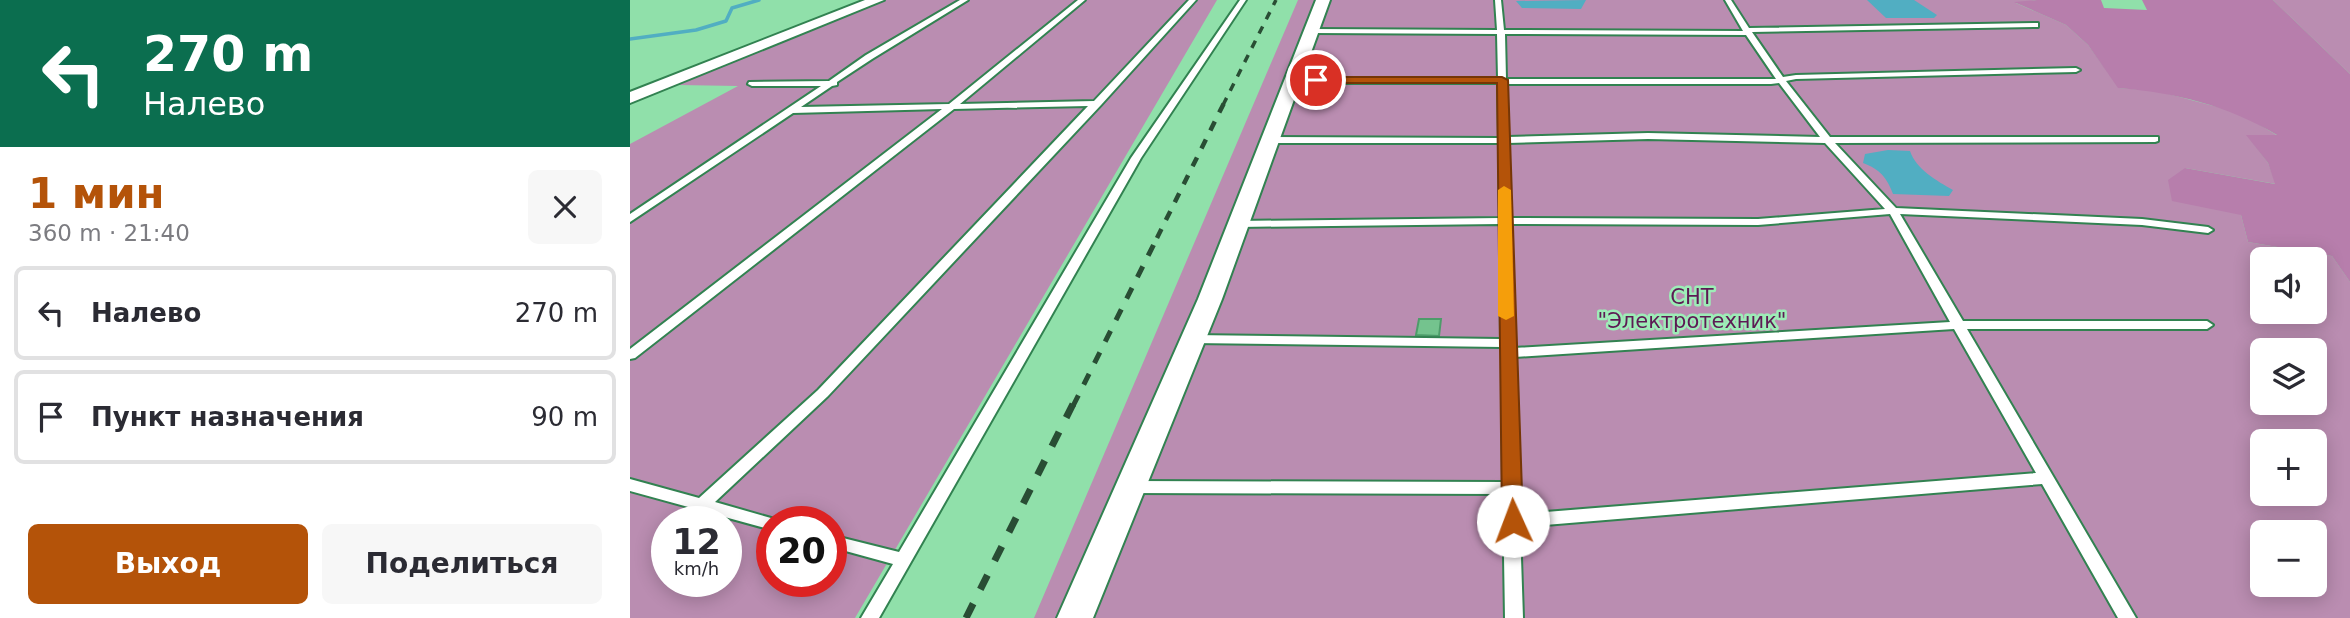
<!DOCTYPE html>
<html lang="ru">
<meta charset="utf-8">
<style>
:root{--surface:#fff;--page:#f7f7f7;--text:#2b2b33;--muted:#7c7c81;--line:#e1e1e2;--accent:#b45309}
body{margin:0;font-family:"DejaVu Sans",sans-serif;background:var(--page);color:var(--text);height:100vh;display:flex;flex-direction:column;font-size:26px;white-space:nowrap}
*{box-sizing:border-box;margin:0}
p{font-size:23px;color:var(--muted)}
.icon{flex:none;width:38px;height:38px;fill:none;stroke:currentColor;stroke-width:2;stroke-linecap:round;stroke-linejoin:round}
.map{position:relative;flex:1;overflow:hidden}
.sheet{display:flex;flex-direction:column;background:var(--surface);width:630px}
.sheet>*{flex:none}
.hud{background:#0b6e4f;color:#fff;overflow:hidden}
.fabs{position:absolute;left:1620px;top:247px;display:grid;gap:14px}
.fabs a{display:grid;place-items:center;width:77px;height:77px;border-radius:10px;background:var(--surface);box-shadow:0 4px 18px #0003;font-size:35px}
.speed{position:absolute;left:21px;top:506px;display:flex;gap:14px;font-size:35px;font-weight:700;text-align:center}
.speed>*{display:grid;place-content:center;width:91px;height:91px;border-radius:50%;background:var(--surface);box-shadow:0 4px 18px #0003;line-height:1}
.speed small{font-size:18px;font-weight:400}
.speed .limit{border:10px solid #d22;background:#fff;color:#111}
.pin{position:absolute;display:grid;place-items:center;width:60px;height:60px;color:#fff;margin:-30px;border:4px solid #fff;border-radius:50%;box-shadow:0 2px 7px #0007}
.me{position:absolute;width:77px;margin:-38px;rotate:358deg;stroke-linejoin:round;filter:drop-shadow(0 0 5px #0008)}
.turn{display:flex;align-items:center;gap:24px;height:147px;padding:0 28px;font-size:32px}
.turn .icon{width:91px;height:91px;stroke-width:2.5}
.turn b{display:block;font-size:49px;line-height:60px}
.round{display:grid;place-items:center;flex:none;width:74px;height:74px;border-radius:10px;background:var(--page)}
.head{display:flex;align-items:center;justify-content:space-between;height:119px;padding:0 28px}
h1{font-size:42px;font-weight:700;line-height:52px;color:var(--accent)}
.action{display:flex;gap:14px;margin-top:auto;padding:14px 28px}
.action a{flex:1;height:80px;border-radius:10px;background:var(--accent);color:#fff;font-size:28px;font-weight:700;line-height:80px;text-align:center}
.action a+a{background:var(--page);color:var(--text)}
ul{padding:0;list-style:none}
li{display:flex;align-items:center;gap:21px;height:94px;margin:0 14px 10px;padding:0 14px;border:4px solid var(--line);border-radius:10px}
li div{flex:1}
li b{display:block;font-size:26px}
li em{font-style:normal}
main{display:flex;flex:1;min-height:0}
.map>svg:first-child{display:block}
</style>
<main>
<section class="sheet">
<div class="hud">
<div class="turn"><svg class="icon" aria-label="left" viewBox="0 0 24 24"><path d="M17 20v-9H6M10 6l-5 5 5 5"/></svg><div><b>270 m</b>Налево</div></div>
</div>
<div class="head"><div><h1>1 мин</h1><p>360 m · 21:40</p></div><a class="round"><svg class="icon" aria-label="close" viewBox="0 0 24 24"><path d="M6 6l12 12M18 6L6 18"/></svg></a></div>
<ul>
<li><svg class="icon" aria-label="left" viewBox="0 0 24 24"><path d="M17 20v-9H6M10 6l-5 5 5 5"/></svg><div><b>Налево</b></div><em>270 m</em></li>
<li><svg class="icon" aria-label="arrive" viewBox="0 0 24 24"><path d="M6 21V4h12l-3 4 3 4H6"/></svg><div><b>Пункт назначения</b></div><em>90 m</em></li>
</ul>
<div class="action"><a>Выход</a><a>Поделиться</a></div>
</section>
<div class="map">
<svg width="1720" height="618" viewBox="0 0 1720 618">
<rect width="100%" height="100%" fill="#90e0aa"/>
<!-- green -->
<g fill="#ba8db1" fill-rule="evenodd">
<path d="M256 0H587L225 618H0V144L108 86 48 85ZM37 522H96V581H37ZM142 522H201V581H142Z"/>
<path d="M668 0H1407L1386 3 1436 25 1458 45 1489 88 1527 91 1610 113 1648 136 1617 135 1638 163 1646 184 1555 168 1611 215 1618 242 1702 256 1720 282V618H404ZM1633 259H1685V312H1633ZM1633 350H1685V402H1633ZM1633 441H1685V494H1633ZM1633 532H1685V584H1633Z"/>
<path d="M1643 0H1720V74Z"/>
</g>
<!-- forest -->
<path fill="#b77eac" d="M1407 0H1471L1474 8 1517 10 1512 0H1643L1720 74V282L1702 256 1618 242 1611 215 1542 201 1538 180 1555 168 1645 184 1638 163 1616 135H1647C1596 105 1547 93 1488 88L1458 45 1436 25 1384 2Z"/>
<!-- water -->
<g fill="#51aec2">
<path d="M956 0 951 9 892 8 886 1Z"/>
<path d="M1237 0H1284L1307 15 1304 18H1256Z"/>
<path d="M1258 150 1280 151C1286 169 1307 181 1323 190L1319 196 1263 194C1257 178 1250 169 1233 163L1235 154Z"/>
</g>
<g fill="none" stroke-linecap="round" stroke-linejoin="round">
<!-- stream -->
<path stroke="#51aec2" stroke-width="3.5" d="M0 39 66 30 96 21 102 8 129 0"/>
</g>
<!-- building -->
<path fill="#74c38e" stroke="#4d9c6a" stroke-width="2" d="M789 319H811L809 336 786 335Z"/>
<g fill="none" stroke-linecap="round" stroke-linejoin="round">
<!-- lane casing -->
<g stroke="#328251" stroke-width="4">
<g id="lane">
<path d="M330 0H338L242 59 207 82V85L202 86 171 107 319 104 448 0H455L330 104 464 101 559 0H566L471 105 198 396 85 502 148 520 149 522H142V530L0 491V479L69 498 188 390 458 106 324 109 5 358 0 359V349L312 109 163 113 0 222V214L191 86H122L118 84 119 82 199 81 236 55Z"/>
<path d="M610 0H616L511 158 249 618H231L263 564 201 547V535L269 552 501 158Z"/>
<path d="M865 0H871L874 30 1113 31 1095 0H1101L1119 28 1405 23H1408V27L1122 32 1153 77 1166 75 1446 68 1450 70 1446 72 1166 79 1156 81 1200 137H1528V141L1525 142 1205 143 1266 208 1512 219 1578 227 1583 230 1578 233 1512 225 1270 214 1333 321H1577L1583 325 1577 329H1337L1506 618H1488L1412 484 890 527 893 618H875L873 494 501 493 496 491 493 487 496 483 501 481 873 482 872 347 562 343 556 339 562 335 871 339 870 224 608 227 603 224 608 221 870 218 869 143H639L634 140 639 137 869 138 868 83H661L657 81 661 79 868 78 867 34 683 33 679 31 683 29 867 30ZM875 34 1116 35 1146 79H876ZM1149 83 1190 137 1018 133 878 137 876 84H1141ZM1018 139 1195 143 1255 209 1128 219 880 218 878 143ZM1260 214 1320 322 884 348 881 224 1128 225ZM1324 329 1406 473 890 514 885 357Z"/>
</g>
</g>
<!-- street casing -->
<g stroke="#328251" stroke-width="4">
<g id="street">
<path d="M235 0H254L0 103V92Z"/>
<path d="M686 0H700L592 299 463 618H427L568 299Z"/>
</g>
</g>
<!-- lane -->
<use href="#lane" fill="#fff" fill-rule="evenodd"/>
<!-- street -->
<use href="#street" fill="#fff" fill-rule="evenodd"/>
<!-- rail-far3 -->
<path stroke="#294d34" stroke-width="3.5" stroke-dasharray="8 8" stroke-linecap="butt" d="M593 105 646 0"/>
<!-- rail-far2 -->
<path stroke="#294d34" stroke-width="4.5" stroke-dasharray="10 10" stroke-linecap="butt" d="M527 238 594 103"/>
<!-- rail-far1 -->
<path stroke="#294d34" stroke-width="5" stroke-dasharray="12 12" stroke-linecap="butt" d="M443 406 528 236"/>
<!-- rail -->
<path stroke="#294d34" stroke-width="7" stroke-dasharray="16 16" stroke-linecap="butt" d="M336 618 443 404"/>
</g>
<!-- route -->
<path fill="#b45309" stroke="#753606" stroke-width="2" d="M686 77H872L878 80 893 521 890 526H876L872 521 867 83H682V78Z"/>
<!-- slow -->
<path fill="#f59e0b" d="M874 186 881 190 884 316 876 320 868 316V190Z"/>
<g text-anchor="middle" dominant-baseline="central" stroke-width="5" stroke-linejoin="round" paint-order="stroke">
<!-- park labels -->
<g font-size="21" fill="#5d1a54" stroke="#9dedb7">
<text x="1062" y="297">СНТ<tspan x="1062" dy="24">"Электротехник"</tspan></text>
</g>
</g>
</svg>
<div class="fabs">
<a><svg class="icon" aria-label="sound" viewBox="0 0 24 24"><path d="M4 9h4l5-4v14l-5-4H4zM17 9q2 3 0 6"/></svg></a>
<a><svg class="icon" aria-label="layers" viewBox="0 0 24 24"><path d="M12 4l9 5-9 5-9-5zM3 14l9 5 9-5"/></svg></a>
<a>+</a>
<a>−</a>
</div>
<div class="speed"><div>12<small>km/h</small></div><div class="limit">20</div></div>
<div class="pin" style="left:686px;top:80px;background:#d93025"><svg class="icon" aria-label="arrive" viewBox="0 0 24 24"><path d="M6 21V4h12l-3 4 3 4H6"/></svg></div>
<svg class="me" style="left:883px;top:521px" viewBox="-20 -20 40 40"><circle r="19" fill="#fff"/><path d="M0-13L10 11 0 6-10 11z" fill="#b45309"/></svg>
</div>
</main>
